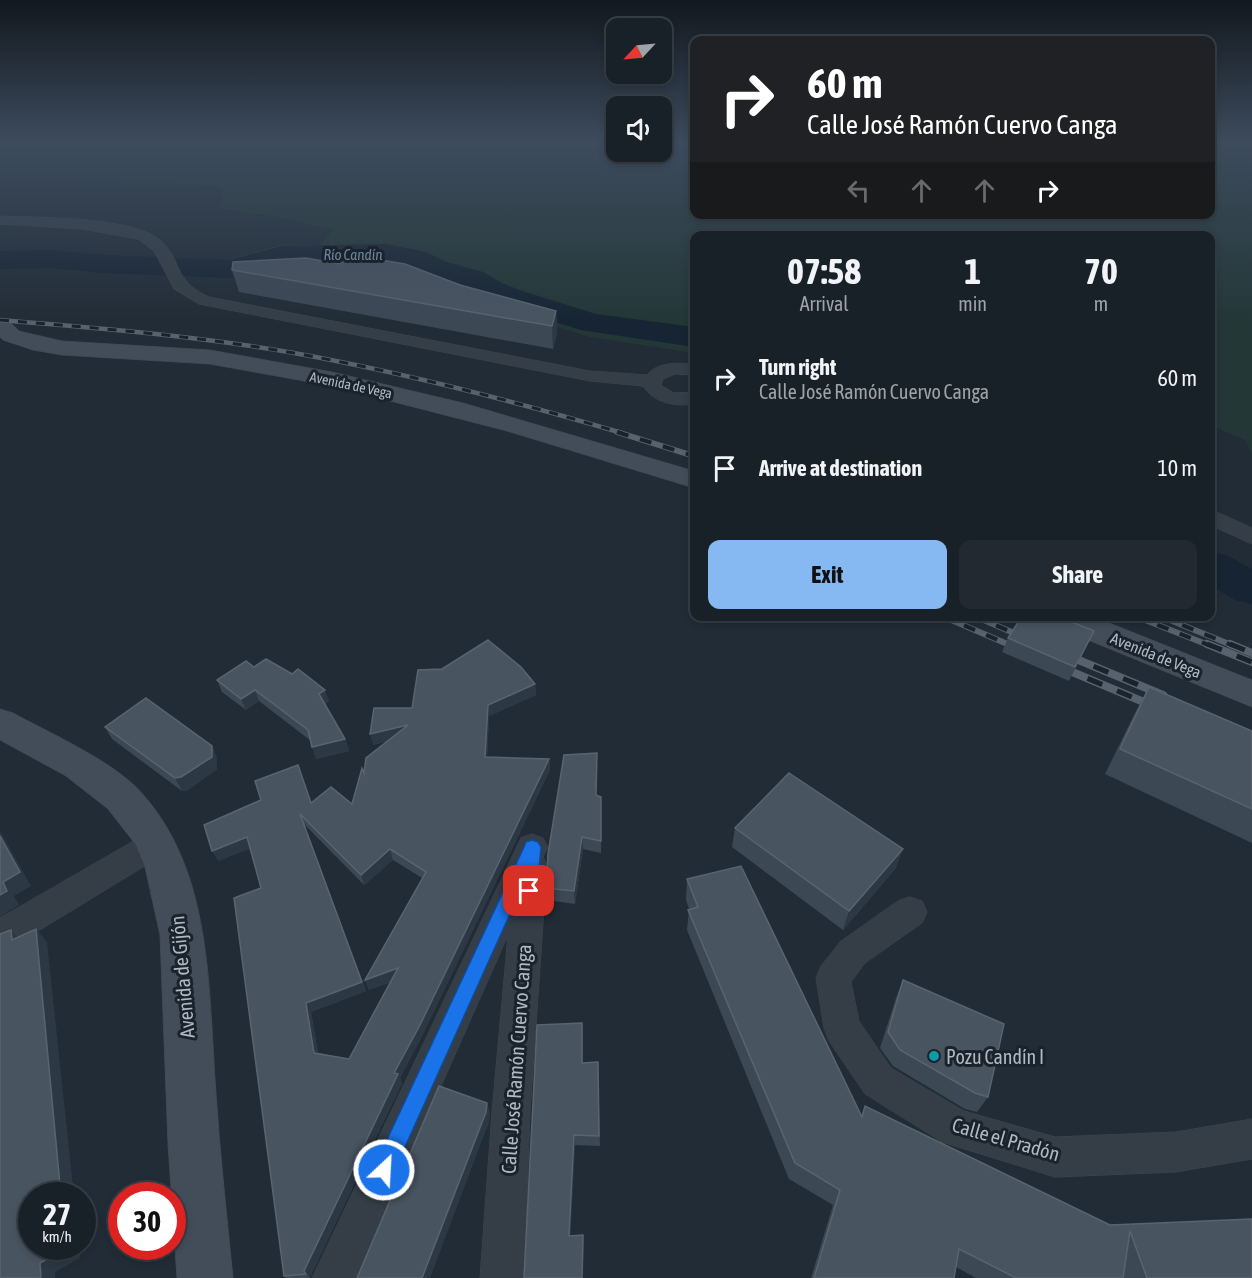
<!DOCTYPE html>
<meta charset="utf-8">
<style>
:root{--surface:#192128;--page:#222930;--text:#f1f3f6;--muted:#9fa3a8;--line:#373e45;--accent:#86b8f1}
body{margin:0;font-family:"Asap Condensed",sans-serif;background:var(--page);color:var(--text);height:100vh;display:flex;flex-direction:column;font-size:22px;white-space:nowrap}
*{box-sizing:border-box;margin:0}
p{font-size:20px;color:var(--muted)}
.icon{flex:none;width:33px;height:33px;fill:none;stroke:currentColor;stroke-width:2;stroke-linecap:round;stroke-linejoin:round}
.map{position:relative;flex:1;overflow:hidden}
.drawer{position:absolute;left:690px;top:231px;width:525px;height:390px;display:flex;flex-direction:column;background:var(--surface);border-radius:12px;box-shadow:0 3px 9px #0003,0 0 0 2px var(--line)}
.drawer>*{flex:none}
.banner{position:absolute;left:690px;top:36px;width:525px;height:183px;border-radius:12px;box-shadow:0 3px 9px #0003,0 0 0 2px var(--line);background:#202124;color:#fff;overflow:hidden}
.needle{width:39px;rotate:244deg}
.buttons{position:absolute;left:606px;top:18px;display:grid;gap:12px}
.buttons a{display:grid;place-items:center;width:66px;height:66px;border-radius:12px;background:var(--surface);box-shadow:0 3px 9px #0003,0 0 0 2px var(--line);font-size:30px}
.speed{position:absolute;left:18px;top:1182px;display:flex;gap:12px;font-size:30px;font-weight:700;text-align:center}
.speed>*{display:grid;place-content:center;width:78px;height:78px;border-radius:50%;background:var(--surface);box-shadow:0 3px 9px #0003,0 0 0 2px var(--line);line-height:1}
.speed small{font-size:15px;font-weight:400}
.speed .limit{border:9px solid #d22;background:#fff;color:#111}
.pin{position:absolute;display:grid;place-items:center;width:51px;height:51px;color:#fff;margin:-26px;border-radius:12px;box-shadow:0 3px 9px #0006}
.me{position:absolute;width:66px;margin:-33px;rotate:25deg;stroke-linejoin:round;filter:drop-shadow(0 0 4px #0008)}
.turn{display:flex;align-items:center;gap:21px;height:126px;padding:0 18px;font-size:27px}
.turn .icon{width:78px;height:78px;stroke-width:2.5}
.turn b{display:block;font-size:42px;line-height:51px}
.lanes{display:flex;align-items:center;height:57px;padding:0 18px;background:#0003;justify-content:center;gap:30px;direction:ltr}
.lanes .off{opacity:.35}
.eta{display:flex;justify-content:space-evenly;align-items:center;height:102px;text-align:center}
.eta b{font-size:36px;font-weight:700;line-height:42px}
.action{display:flex;gap:12px;margin-top:auto;padding:12px 18px}
.action a{flex:1;height:69px;border-radius:12px;background:var(--accent);color:#111;font-size:24px;font-weight:700;line-height:69px;text-align:center}
.action a+a{background:var(--page);color:var(--text)}
ul{padding:0;list-style:none}
li{display:flex;align-items:center;gap:18px;height:90px;padding:0 18px}
li div{flex:1}
li b{display:block;font-size:22px}
li em{font-style:normal}
.map>svg:first-child{display:block}
</style>
<div class="map">
<svg width="1252" height="1278" viewBox="0 0 1252 1278">
<rect width="100%" height="100%" fill="#212c36"/>
<!-- green -->
<path fill="#233737" d="M0 143H616V152H662V143H694V214H1210L1211 143H1252V454L1246 441 1211 425 1210 236H694V353L590 337 531 319 242 278 230 259 280 245H320L333 229 295 222 296 220 218 208 223 196 222 189 214 186 0 174Z"/>
<g fill="none" stroke-linecap="round" stroke-linejoin="round">
<!-- river -->
<g fill="#162433" fill-rule="evenodd">
<path d="M386 244 426 252 447 262 483 272 502 283 522 291 596 314 694 327V347L581 330 500 305 480 297 461 284 427 274 408 265 386 262 283 264 229 278 104 273 50 268 0 269V251L50 250 104 255 229 260 282 246Z"/>
<path d="M1210 551 1226 555 1252 569V604L1235 600 1210 585Z"/>
</g>
<!-- street casing -->
<g stroke="#3e4750" stroke-width="1">
<g id="street">
<path d="M0 216C40 218 128 216 159 239 183 258 171 280 209 297L590 371 647 375C657 362 679 362 694 365V375L675 374 663 379 661 385 674 393 694 392V404C675 407 654 403 643 386L590 381 199 304 174 289 154 251 138 239 82 229 0 224Z"/>
<path d="M1210 509 1252 528V544L1210 525Z"/>
<path d="M155 831 166 835 171 844 166 853 12 947 0 952V918L144 835Z"/>
<path d="M532 834 543 838 548 847 543 857 547 865 530 1112 524 1278H480L492 1112 508 935 356 1278H312L521 838Z"/>
<path d="M910 897 922 901 927 912 922 923 865 963 851 982 859 1021 891 1068 964 1111 1055 1137 1176 1132 1252 1119V1159L1176 1172 1055 1177 942 1142 865 1094 829 1041 824 1028 816 978 821 966 841 941 898 901Z"/>
</g>
</g>
<!-- secondary casing -->
<g stroke="#3e4750" stroke-width="1">
<g id="secondary">
<path d="M0 318 8 320 19 331 62 341 210 350 332 372 463 403 694 471V488L507 431 332 386 210 364 62 355 33 350 3 340 0 337Z"/>
<path d="M1044 616H1092L1252 680V707L1049 624Z"/>
<path d="M0 709 13 713C50 733 108 759 137 788 214 868 208 989 216 1093 220 1155 227 1216 233 1278H177L168 1144 160 935 145 867 136 845 108 809 66 776 0 740Z"/>
</g>
</g>
<!-- street -->
<use href="#street" fill="#353e47" fill-rule="evenodd"/>
<!-- secondary -->
<use href="#secondary" fill="#434d5a" fill-rule="evenodd"/>
<!-- rail-far2 casing -->
<g stroke="#57626e" stroke-width="4.5">
<path id="rail-far2" d="M0 320C98 328 197 336 294 353 405 373 514 401 622 433"/>
</g>
<!-- rail-far1 casing -->
<g stroke="#57626e" stroke-width="6">
<g id="rail-far1">
<path d="M617 432 694 456"/>
<path d="M942 616 1012 646"/>
<path d="M974 616 1028 639"/>
<path d="M1135 616 1211 646"/>
<path d="M1160 616 1234 646"/>
</g>
</g>
<!-- rail casing -->
<g stroke="#57626e" stroke-width="8">
<g id="rail">
<path d="M1009 644 1020 649"/>
<path d="M1207 644 1252 662"/>
<path d="M1230 644 1252 653"/>
<path d="M1064 654 1163 695"/>
<path d="M1058 666 1158 708"/>
</g>
</g>
<!-- rail-far2 -->
<use href="#rail-far2" stroke="#1a232b" stroke-width="3" stroke-dasharray="9" stroke-linecap="butt"/>
<!-- rail-far1 -->
<use href="#rail-far1" stroke="#1a232b" stroke-width="4" stroke-dasharray="12" stroke-linecap="butt"/>
<!-- rail -->
<use href="#rail" stroke="#1a232b" stroke-width="5" stroke-dasharray="16" stroke-linecap="butt"/>
</g>
<!-- wall -->
<g fill="#3d4855" fill-rule="evenodd">
<path d="M232 270 460 285 556 311 557 334 553 349 239 292Z"/>
<path d="M1094 631 1069 681 1002 652 1008 638Z"/>
<path d="M254 667 329 701 325 704 345 739 349 751 316 759 311 741 259 701 246 710 222 692 217 680Z"/>
<path d="M535 684 536 695 489 716 487 757 549 759 550 770 422 1036 400 1078 402 1083 310 1277V1278H286L284 1276 261 888 250 848 218 861 312 803 352 804 364 773 387 741 373 745 412 708ZM304 824 364 885 393 860 422 878 365 980 369 990 391 982 349 1059 318 1053 311 1012 366 991Z"/>
<path d="M1149 687 1252 731V843L1105 774 1135 713Z"/>
<path d="M105 727 212 746 217 759V769L188 790 182 791 112 739Z"/>
<path d="M597 766 596 795 601 797V853L583 849 575 904 547 900 546 888Z"/>
<path d="M735 828 896 868 843 930 732 847Z"/>
<path d="M687 879 861 1116 865 1106 1110 1225 1252 1219V1278H1123V1277V1278H976L956 1267 954 1278H811L833 1205 789 1179 687 930 689 909 686 900Z"/>
<path d="M903 980 988 1097 977 1112 965 1109 893 1066 880 1048 896 998Z"/>
<path d="M582 1023 583 1063 598 1062 600 1146 575 1145 570 1236 583 1235 584 1243 524 1278Z"/>
</g>
<!-- shaded-wall -->
<g fill="#2c3844">
<path d="M556 311 557 334 553 349 552 326Z"/>
<path d="M535 684 536 695 489 716 487 768 485 757 488 705Z"/>
<path d="M255 690 259 701 246 710 241 699Z"/>
<path d="M325 690 329 701 323 705 319 694Z"/>
<path d="M408 725 410 736 373 745 370 734Z"/>
<path d="M345 739 349 751 316 759 312 747Z"/>
<path d="M212 746 217 759V769L188 790 182 791 175 778Z"/>
<path d="M549 759 550 770 422 1036 400 1078 402 1083 310 1278 304 1271 394 1073Z"/>
<path d="M304 824 366 991 311 1012 319 1062 314 1053 306 1003Z"/>
<path d="M0 831 31 886 14 896 19 905 0 917V895L3 882Z"/>
<path d="M247 837 252 848 218 861 212 851Z"/>
<path d="M582 837 583 849 575 904 574 891Z"/>
<path d="M390 849 393 860 364 885 361 875Z"/>
<path d="M903 849 896 868 843 930 849 911Z"/>
<path d="M36 929 47 942 74 1196H61Z"/>
<path d="M11 930 23 943 12 940Z"/>
<path d="M398 968 402 978 369 990 365 980Z"/>
<path d="M582 1023 583 1034V1074L582 1063Z"/>
<path d="M487 1103 490 1113 489 1122 430 1278H422Z"/>
<path d="M574 1135 575 1145 570 1244 569 1236Z"/>
<path d="M583 1235 584 1243 583 1278H582Z"/>
<path d="M66 1246H79L80 1258 55 1272V1278H40V1263Z"/>
</g>
<!-- building -->
<g fill="#495461" stroke="#596470" stroke-width="1.5" fill-rule="evenodd">
<path d="M352 255 405 264 460 285 556 311 552 326 232 270 233 262 306 258 340 264Z"/>
<path d="M1022 616H1057L1094 631 1075 667 1008 638Z"/>
<path d="M488 640 521 667 535 684 488 705 485 757 549 759 419 1027 394 1073 398 1074 304 1271 306 1274 284 1276 234 898 261 888 247 837 212 851 204 825 261 800 255 781 298 765 311 803 331 787 352 804 362 768 364 773 366 758 408 725 370 734 374 708H412L418 670 442 669ZM300 814 361 875 390 849 426 872 365 980 398 968 349 1059 314 1053 306 1003 362 982Z"/>
<path d="M266 659 292 674 298 669 325 690 319 694 345 739 312 747 308 730 255 690 241 699 217 680 246 661 254 667Z"/>
<path d="M1149 687 1252 731V809L1120 749Z"/>
<path d="M146 698 212 746V757L181 777 175 778 105 727Z"/>
<path d="M597 753 596 795 601 797V841L582 837 574 891 546 888 548 854 564 755Z"/>
<path d="M789 773 903 849 849 911 735 828Z"/>
<path d="M0 836 20 872 3 882 7 891 0 895Z"/>
<path d="M741 866 862 1117 865 1106 1110 1225 1252 1219V1278H1147L1130 1231 1123 1278H1016L959 1249 954 1278H814L840 1190 795 1163 688 910 698 907 687 879Z"/>
<path d="M36 929 61 1196H32V1246H66V1249L40 1263 41 1277 40 1278H0V934L11 930 12 940Z"/>
<path d="M903 980 1004 1024 988 1097 975 1093 900 1050 888 1032Z"/>
<path d="M582 1023V1063L598 1062 599 1136 574 1135 569 1236 583 1235 582 1278H524L537 1025Z"/>
<path d="M439 1086 487 1103 486 1112 422 1278H357Z"/>
</g>
<!-- sky -->
<linearGradient id="sky" x2="0" y2="1"><stop stop-color="#12181e"/><stop offset="0.44" stop-color="#3d4b5d"/><stop offset="1" stop-color="#3d4b5d" stop-opacity="0"/></linearGradient>
<rect width="1252" height="322" fill="url(#sky)"/>
<!-- route -->
<path fill="#1a73e8" stroke="#114b97" stroke-width="1.5" d="M532 840 538 842 541 847 537 891 535 897 529 899 523 897 520 892 391 1178 384 1181 376 1178 373 1170 376 1163 524 847 526 842Z"/>
<!-- markers -->
<circle fill="#0f9aa8" stroke="#1a232b" stroke-width="2" cx="934" cy="1056" r="6"/>
<g text-anchor="middle" dominant-baseline="central" stroke-width="6" stroke-linejoin="round" paint-order="stroke">
<!-- far-street labels -->
<g font-size="14" fill="#afb8c3" stroke="#1a232b">
<text transform="translate(351 385) rotate(12)">Avenida de Vega</text>
</g>
<!-- far-water labels -->
<g font-size="15" font-style="italic" fill="#6a85a1" stroke="#1a232b">
<text x="353" y="254">Río Candín</text>
</g>
<!-- street labels -->
<g font-size="16" fill="#afb8c3" stroke="#1a232b">
<text transform="translate(1156 655) rotate(22)">Avenida de Vega</text>
</g>
<!-- near-street labels -->
<g font-size="20" fill="#afb8c3" stroke="#1a232b">
<text transform="translate(182 977) rotate(-95)">Avenida de Gijón</text>
<text transform="translate(516 1059) rotate(-86)">Calle José Ramón Cuervo Canga</text>
<text transform="translate(1006 1139) rotate(16)">Calle el Pradón</text>
</g>
<!-- near-poi labels -->
<g font-size="20" fill="#afb8c3" stroke="#1a232b" text-anchor="start">
<text x="946" y="1056">Pozu Candín I</text>
</g>
</g>
</svg>
<div class="buttons">
<a><svg class="needle" viewBox="-14 -14 28 28"><path d="M0-13l5 13h-10z" fill="#e53935"/><path d="M0 13l5-13h-10z" fill="#9fa3a8"/></svg></a>
<a><svg class="icon" aria-label="sound" viewBox="0 0 24 24"><path d="M4 9h4l5-4v14l-5-4H4zM17 9q2 3 0 6"/></svg></a>
</div>
<div class="speed"><div>27<small>km/h</small></div><div class="limit">30</div></div>
<div class="pin" style="left:529px;top:891px;background:#d93025"><svg class="icon" aria-label="arrive" viewBox="0 0 24 24"><path d="M6 21V4h12l-3 4 3 4H6"/></svg></div>
<svg class="me" style="left:384px;top:1170px" viewBox="-20 -20 40 40"><circle r="17" fill="#1a73e8" stroke="#fff" stroke-width="3"/><path d="M0-11L8 9 0 5-8 9z" fill="#fff"/></svg>
<div class="banner">
<div class="turn"><svg class="icon" aria-label="right" viewBox="0 0 24 24"><path d="M7 20v-9h11M14 6l5 5-5 5"/></svg><div><b>60 m</b>Calle José Ramón Cuervo Canga</div></div>
<div class="lanes"><svg class="icon off" aria-label="left" viewBox="0 0 24 24"><path d="M17 20v-9H6M10 6l-5 5 5 5"/></svg><svg class="icon off" aria-label="ahead" viewBox="0 0 24 24"><path d="M12 20V5M6 11l6-6 6 6"/></svg><svg class="icon off" aria-label="ahead" viewBox="0 0 24 24"><path d="M12 20V5M6 11l6-6 6 6"/></svg><svg class="icon" aria-label="right" viewBox="0 0 24 24"><path d="M7 20v-9h11M14 6l5 5-5 5"/></svg></div>
</div>
<section class="drawer">
<div class="eta">
<div><b>07:58</b><p>Arrival</p></div>
<div><b>1</b><p>min</p></div>
<div><b>70</b><p>m</p></div>
</div>
<ul>
<li><svg class="icon" aria-label="right" viewBox="0 0 24 24"><path d="M7 20v-9h11M14 6l5 5-5 5"/></svg><div><b>Turn right</b><p>Calle José Ramón Cuervo Canga</p></div><em>60 m</em></li>
<li><svg class="icon" aria-label="arrive" viewBox="0 0 24 24"><path d="M6 21V4h12l-3 4 3 4H6"/></svg><div><b>Arrive at destination</b></div><em>10 m</em></li>
</ul>
<div class="action"><a>Exit</a><a>Share</a></div>
</section>
</div>
